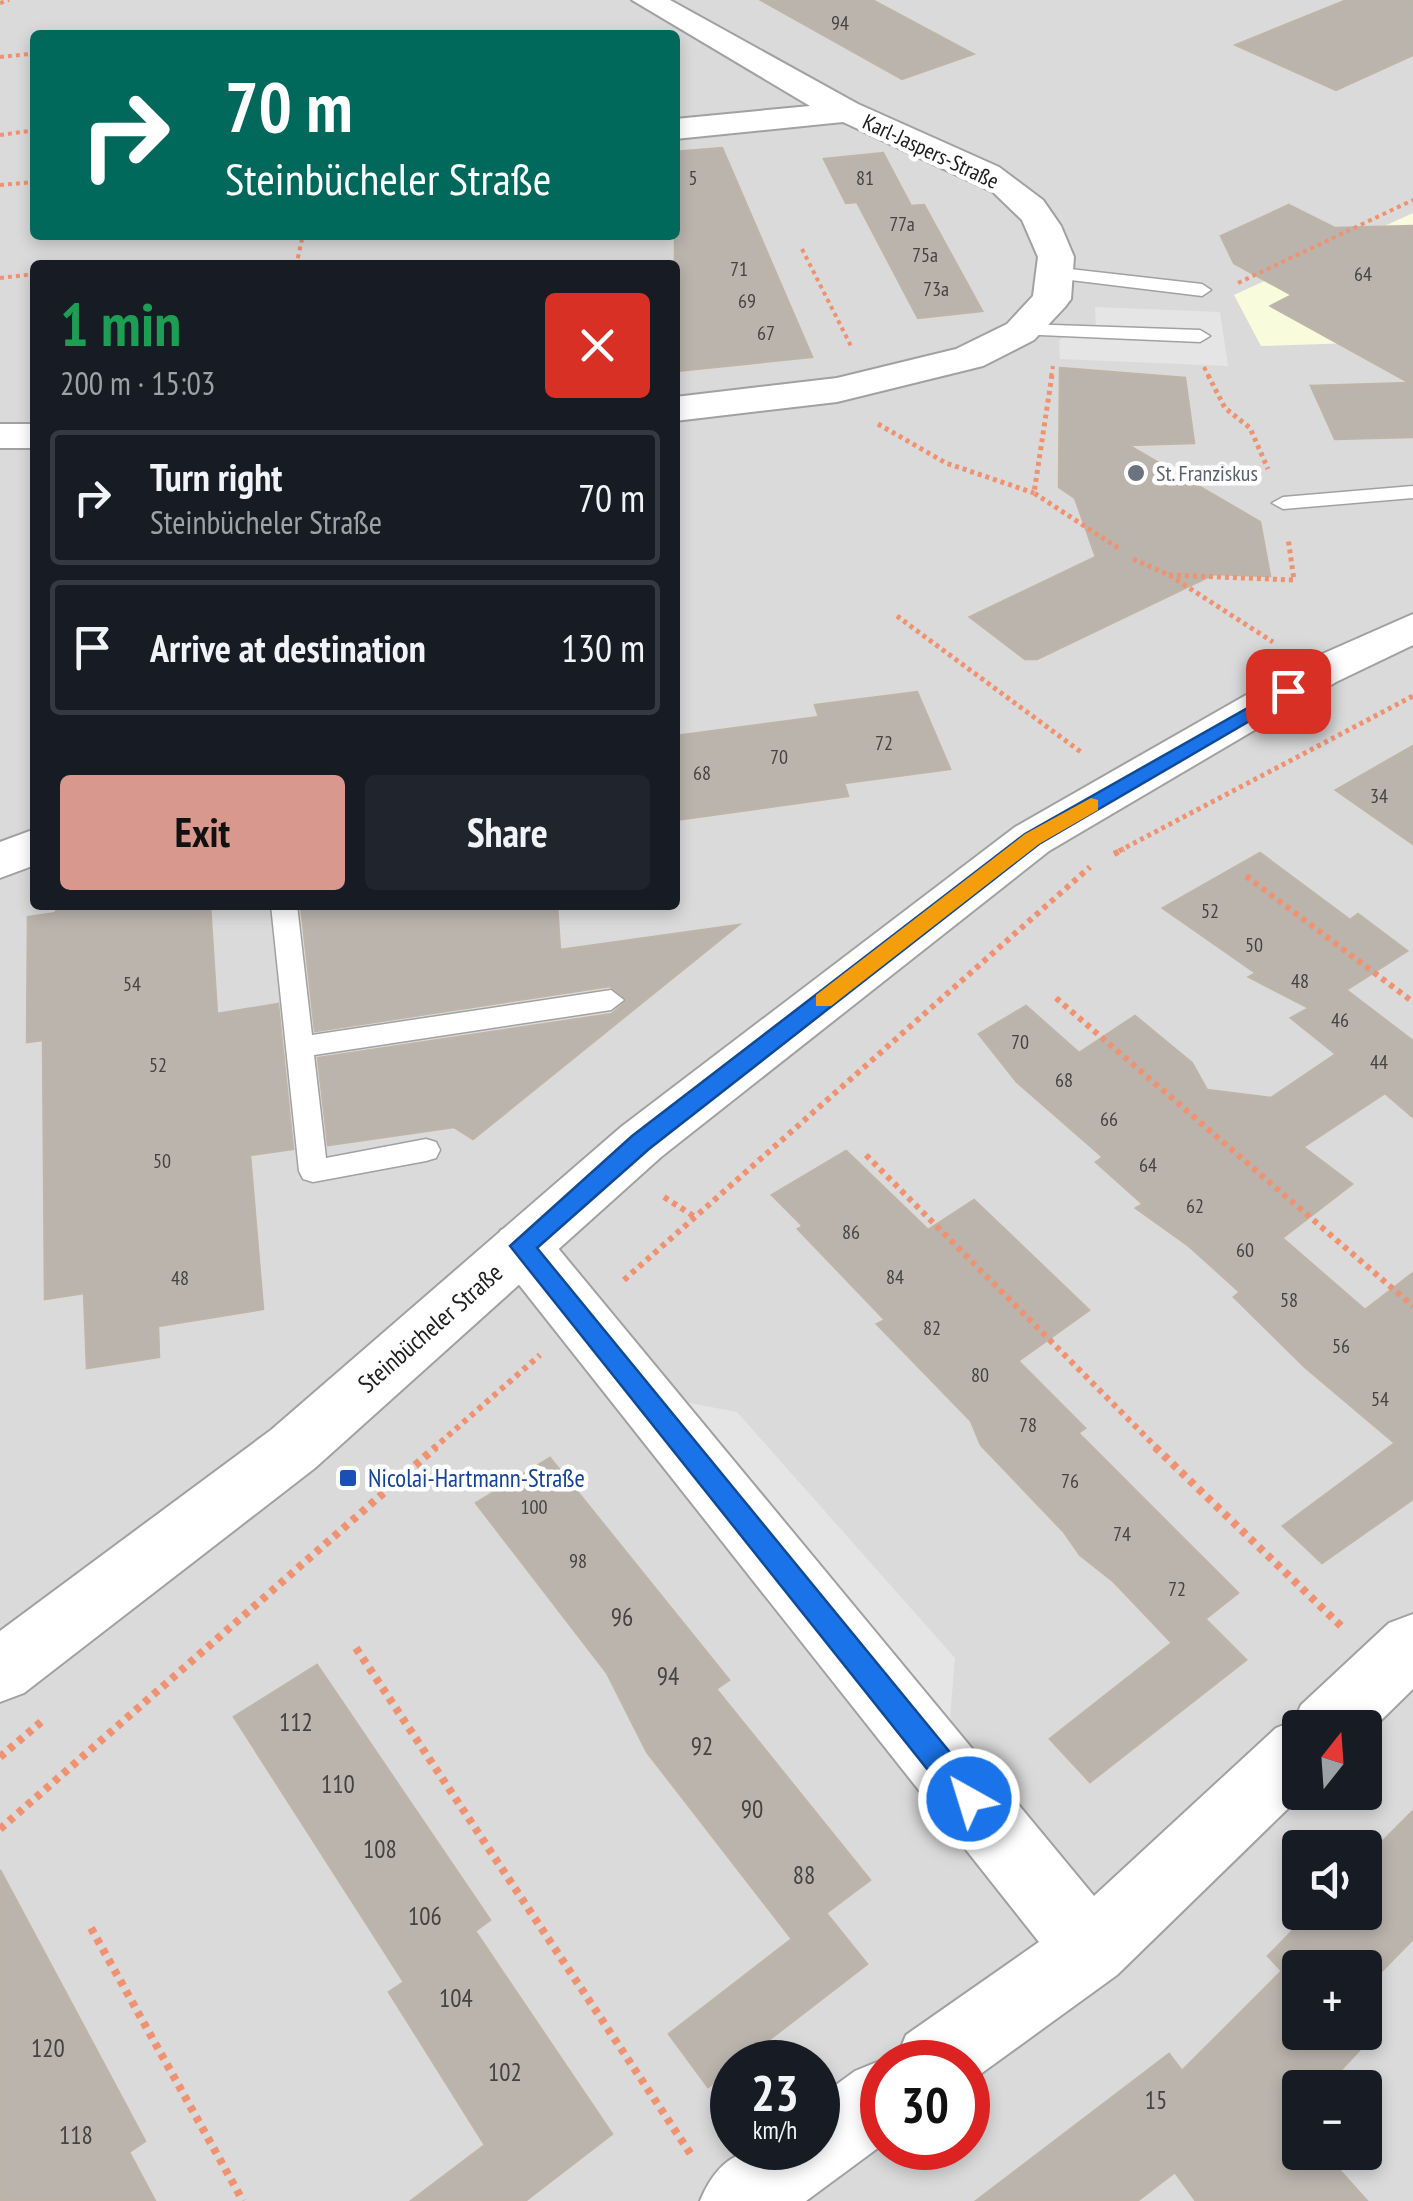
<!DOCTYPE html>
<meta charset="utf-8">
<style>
:root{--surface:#171b24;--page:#20242c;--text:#f1f3f6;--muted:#9ea1a6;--line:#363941;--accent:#d9988e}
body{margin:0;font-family:"PT Sans Narrow",sans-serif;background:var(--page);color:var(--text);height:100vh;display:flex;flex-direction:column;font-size:38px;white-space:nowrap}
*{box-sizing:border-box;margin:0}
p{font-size:32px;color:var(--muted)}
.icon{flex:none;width:55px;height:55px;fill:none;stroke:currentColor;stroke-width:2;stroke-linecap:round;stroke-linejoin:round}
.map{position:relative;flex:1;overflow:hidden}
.side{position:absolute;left:30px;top:260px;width:650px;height:650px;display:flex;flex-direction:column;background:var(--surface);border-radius:10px;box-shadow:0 5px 15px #0003}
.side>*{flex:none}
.banner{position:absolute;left:30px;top:30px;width:650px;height:210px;border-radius:10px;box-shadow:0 5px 15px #0003;background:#00695c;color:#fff;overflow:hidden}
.needle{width:65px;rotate:17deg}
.controls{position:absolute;left:1282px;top:1710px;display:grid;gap:20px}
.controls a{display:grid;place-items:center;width:100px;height:100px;border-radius:10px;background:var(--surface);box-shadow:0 5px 15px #0003;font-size:50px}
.speed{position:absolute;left:710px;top:2040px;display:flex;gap:20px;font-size:50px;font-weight:700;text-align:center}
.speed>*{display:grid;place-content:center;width:130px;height:130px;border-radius:50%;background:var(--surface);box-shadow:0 5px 15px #0003;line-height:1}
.speed small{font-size:25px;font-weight:400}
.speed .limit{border:15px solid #d22;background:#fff;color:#111}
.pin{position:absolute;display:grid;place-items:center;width:85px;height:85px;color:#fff;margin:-42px;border-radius:20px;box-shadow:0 5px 15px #0006}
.me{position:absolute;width:110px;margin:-55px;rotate:321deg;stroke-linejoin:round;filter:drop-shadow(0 0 8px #0008)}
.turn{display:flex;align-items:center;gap:35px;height:210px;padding:0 30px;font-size:45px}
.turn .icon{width:130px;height:130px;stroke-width:2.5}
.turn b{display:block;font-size:70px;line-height:85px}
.round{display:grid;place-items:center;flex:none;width:105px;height:105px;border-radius:10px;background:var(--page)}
.overview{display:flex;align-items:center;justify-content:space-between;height:170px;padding:0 30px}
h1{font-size:60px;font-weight:800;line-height:75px;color:#1e9e55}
.button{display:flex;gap:20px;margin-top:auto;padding:20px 30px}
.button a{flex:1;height:115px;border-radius:10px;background:var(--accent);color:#111;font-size:40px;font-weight:800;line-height:115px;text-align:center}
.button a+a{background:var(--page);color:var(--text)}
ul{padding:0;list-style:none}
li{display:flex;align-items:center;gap:30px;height:135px;margin:0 20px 15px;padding:0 10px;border:5px solid var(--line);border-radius:10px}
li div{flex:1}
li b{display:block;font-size:38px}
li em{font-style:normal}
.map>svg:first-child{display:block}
</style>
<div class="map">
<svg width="1413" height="2201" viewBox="0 0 1413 2201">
<rect width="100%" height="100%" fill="#edece3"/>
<!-- residential -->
<path fill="#dbdada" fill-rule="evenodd" d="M0 0H1413V2201H0ZM35 35H675V235H35ZM35 265H675V905H35ZM1300 1728H1365V1792H1300ZM1300 1848H1365V1912H1300ZM1300 1968H1365V2032H1300ZM732 2062H818V2148H732ZM882 2062H968V2148H882ZM1300 2088H1365V2152H1300Z"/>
<!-- education -->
<path fill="#f8fcdd" d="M1413 213V341L1261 346 1234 295Z"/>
<!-- parking -->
<g fill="#e5e5e5">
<path d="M1095 307 1220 312 1228 366 1060 359 1059 341 1075 325 1096 328Z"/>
<path d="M658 1397 737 1412 955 1658 949 1731Z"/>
</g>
<!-- building -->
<g fill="#bab4ad" stroke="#beb4a7" stroke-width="2.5">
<path d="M761 0H872L973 54 902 79Z"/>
<path d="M1347 0H1413V55L1336 90 1236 45Z"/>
<path d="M722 148 812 357 675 371V152Z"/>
<path d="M883 153 911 206 924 205 982 311 918 318 857 202 846 203 824 159Z"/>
<path d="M1289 205 1335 228 1413 226V437L1335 439 1311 386 1410 383 1271 306 1292 295 1234 263 1221 236Z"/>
<path d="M1060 368 1185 378 1194 443 1128 445 1260 522 1270 576 1214 574 1037 659H1025L970 617 1096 557 1075 498 1059 487Z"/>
<path d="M917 692 950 769 844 783 848 796 675 820V736L819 717 815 705Z"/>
<path d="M1413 746V844L1336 790Z"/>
<path d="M1260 853 1350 920 1358 914 1407 951 1346 990 1413 1041V1117L1385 1093 1303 1147 1352 1184 1282 1238 1365 1310 1413 1273V1499L1322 1563 1283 1526 1395 1443 1305 1367 1234 1297 1240 1292 1189 1246 1136 1208 1143 1204 1096 1162 1103 1157 1016 1081 979 1034 1026 1006 1079 1053 1135 1016 1192 1063 1207 1090 1271 1098 1336 1054 1291 1018 1309 1008 1249 977 1256 973 1163 908Z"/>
<path d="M56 905H210L217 1014 278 1004 293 1149 250 1155 263 1309 158 1326 159 1357 87 1368 84 1293 45 1299 43 1040 27 1042 28 917 56 913Z"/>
<path d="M301 905H557L560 950 738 925 473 1139 454 1127 328 1145 318 1058 612 1014 628 1000 610 986 315 1031Z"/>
<path d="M846 1151 928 1230 974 1200 1089 1310 1018 1361 1085 1428 1078 1433 1238 1593 1205 1619 1246 1660 1090 1782 1050 1739 1172 1643 1113 1581 1080 1555 1064 1532 981 1445 971 1421 877 1324 885 1320 798 1229 803 1226 772 1195Z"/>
<path d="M550 1458 729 1680 716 1689 870 1880 826 1913 867 1964 740 2062H732V2068L708 2087 669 2034 792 1939 647 1752 607 1673 476 1503Z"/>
<path d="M317 1665 490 1920 475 1931 612 2134 525 2201H411L485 2145 389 1992 404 1982 234 1717Z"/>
<path d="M1413 1811V1939L1365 1988V1968H1300V2032H1350L1363 2046 1324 2088H1300V2113L1293 2121 1300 2128V2152H1323L1367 2201H1196L1175 2172 1137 2201H976L1169 2054 1182 2071 1282 1971 1268 1956 1311 1912H1365V1859Z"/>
<path d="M0 1870 145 2141 129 2152 155 2201H0Z"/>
</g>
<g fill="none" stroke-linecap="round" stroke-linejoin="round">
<!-- service casing -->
<g stroke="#a1a1a1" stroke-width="3">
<g id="service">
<path d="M1061 268 1202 284 1211 290 1202 296 1054 278 1052 274Z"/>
<path d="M1024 324 1200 330 1210 336 1200 342 1017 334 1014 330Z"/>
<path d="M1413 486V498L1283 509 1272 503 1283 497Z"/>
<path d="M271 905H297L312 1035 611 990 624 1000 611 1010 314 1055 326 1158 426 1139 436 1142 440 1150 436 1158 426 1161 313 1182 303 1179 299 1171Z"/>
</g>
</g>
<!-- minor casing -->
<g stroke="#a1a1a1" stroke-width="4">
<g id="minor">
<path d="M632 0H670L858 104 999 167 1043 200 1061 226 1074 257 1071 299 1065 307 1034 340 983 366 837 402 675 421V397L837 378 956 349 1007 324 1033 296 1038 257 1022 220 993 192 843 122 675 139V119L810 106Z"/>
<rect x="0" y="424" width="35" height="24"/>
<path d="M35 829V865L0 878V842Z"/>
<path d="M522 1223 543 1230 1094 1896 1276 1728 1294 1721 1301 1705 1389 1623 1413 1614V1689L1365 1736V1728H1300V1792H1305L1117 1975 968 2083V2062H895L906 2035 1039 1942 501 1262 493 1246 501 1230Z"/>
<path d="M882 2060 889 2062H882V2145L806 2201H700C725 2141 760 2148 818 2148V2098L855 2071Z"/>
</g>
</g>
<!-- tertiary casing -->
<g stroke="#a1a1a1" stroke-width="4">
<path id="tertiary" d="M1413 614V645L1336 682 1049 851 661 1157 315 1468 24 1693 0 1702V1631L271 1430 621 1127 1015 827 1304 662Z"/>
</g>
<!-- path-far3 -->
<g stroke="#ef9272" stroke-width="4" stroke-dasharray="4 4" stroke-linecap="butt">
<path d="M0 3 9 0"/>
<path d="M0 57 30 54"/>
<path d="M0 135 29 131"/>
<path d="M0 185 35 182"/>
<path d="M802 249 851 346"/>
<path d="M269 265 297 262 302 239"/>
<path d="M0 278 35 274"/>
<path d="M1238 283 1413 200"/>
<path d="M1204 367 1209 377"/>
<path d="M1051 377 1053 366"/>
</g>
<!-- path-far2 -->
<g stroke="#ef9272" stroke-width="5" stroke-dasharray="4 4" stroke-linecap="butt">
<path d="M1052 375 1034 493 1118 548"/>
<path d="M1208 375 1225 408 1250 428 1268 469"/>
<path d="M878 424 946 463 1034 493"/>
<path d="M1133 559 1169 575 1273 642"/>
<path d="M1169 575 1294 580 1288 538"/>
<path d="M897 616 1081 752"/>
<path d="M1119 851 1413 696"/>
</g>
<!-- path-far1 -->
<g stroke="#ef9272" stroke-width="6" stroke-dasharray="5 5" stroke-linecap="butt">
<path d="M1114 854 1124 849"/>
<path d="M1246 876 1413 1002"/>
<path d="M1056 998 1413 1306"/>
<path d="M866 1155 1158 1449"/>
<path d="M664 1197 695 1217"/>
<path d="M624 1280 1090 867"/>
<path d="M433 1449 540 1355"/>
</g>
<!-- path -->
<g stroke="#ef9272" stroke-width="8" stroke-dasharray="6 6" stroke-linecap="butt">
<path d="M1155 1447 1341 1626"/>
<path d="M356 1648 692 2156"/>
<path d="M0 1757 41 1722"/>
<path d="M0 1829 436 1447"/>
<path d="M91 1928 243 2201"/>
</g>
<!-- service -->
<use href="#service" fill="#fff" fill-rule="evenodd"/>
<!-- minor -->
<use href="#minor" fill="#fff" fill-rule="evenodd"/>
<!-- tertiary -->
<use href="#tertiary" fill="#fff" fill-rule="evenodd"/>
</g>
<!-- route -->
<path fill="#1a73e8" stroke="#114b97" stroke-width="2.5" d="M1288 685 1297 691 1294 695 1039 844 649 1149 537 1248 980 1789 984 1799 980 1809 969 1813 959 1809 510 1246 632 1136 1025 834Z"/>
<!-- slow -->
<path fill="#f59e0b" d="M1091 798 1098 800V810L1039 844 831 1006H816V995L1025 834Z"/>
<!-- markers -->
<circle fill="#6b7280" stroke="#fff" stroke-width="4" cx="1136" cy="473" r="10"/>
<rect fill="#1a4fb4" stroke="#fff" stroke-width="4" x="338" y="1468" width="20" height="20" rx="5"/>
<g text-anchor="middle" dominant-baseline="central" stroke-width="9" stroke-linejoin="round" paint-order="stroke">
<!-- number labels -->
<g font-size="20" fill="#444341">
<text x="840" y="23">94</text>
<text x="693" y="178">5</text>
<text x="865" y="178">81</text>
<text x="902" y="224">77a</text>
<text x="925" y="255">75a</text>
<text x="739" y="269">71</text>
<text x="1363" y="274">64</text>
<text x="936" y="289">73a</text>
<text x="747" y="301">69</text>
<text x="766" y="333">67</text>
<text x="884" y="743">72</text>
<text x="779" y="757">70</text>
<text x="702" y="773">68</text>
<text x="1379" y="796">34</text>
<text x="1210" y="911">52</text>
<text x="1254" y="945">50</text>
<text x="1300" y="981">48</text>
<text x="132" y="984">54</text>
<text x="1340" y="1020">46</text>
<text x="1020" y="1042">70</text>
<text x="1379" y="1062">44</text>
<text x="158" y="1065">52</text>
<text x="1064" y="1080">68</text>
<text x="1109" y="1119">66</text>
<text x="162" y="1161">50</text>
<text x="1148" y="1165">64</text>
<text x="1195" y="1206">62</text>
<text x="851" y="1232">86</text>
<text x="1245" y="1250">60</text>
<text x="895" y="1277">84</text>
<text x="180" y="1278">48</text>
<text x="1289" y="1300">58</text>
<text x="932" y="1328">82</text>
<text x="1341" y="1346">56</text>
<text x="980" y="1375">80</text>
<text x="1380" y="1399">54</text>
<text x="1028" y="1425">78</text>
<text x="1070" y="1481">76</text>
<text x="534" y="1507">100</text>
<text x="1122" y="1534">74</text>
<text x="578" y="1561">98</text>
<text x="1177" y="1589">72</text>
</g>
<!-- far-street labels -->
<g font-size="22" fill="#1d1d1d" stroke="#fff">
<text transform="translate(931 151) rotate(25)">Karl-Jaspers-Straße</text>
</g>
<!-- far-worship labels -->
<g font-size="22" fill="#5b616d" stroke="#fff" text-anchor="start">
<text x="1156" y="473">St. Franziskus</text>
</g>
<!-- street labels -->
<g font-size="25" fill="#1d1d1d" stroke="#fff">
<text transform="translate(430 1328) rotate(-41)">Steinbücheler Straße</text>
</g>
<!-- transit labels -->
<g font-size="25" fill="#164399" stroke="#fff" text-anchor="start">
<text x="368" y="1478">Nicolai-Hartmann-Straße</text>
</g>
<!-- near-number labels -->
<g font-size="25" fill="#444341">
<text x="622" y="1617">96</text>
<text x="668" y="1676">94</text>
<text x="296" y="1722">112</text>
<text x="702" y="1746">92</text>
<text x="338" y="1784">110</text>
<text x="752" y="1809">90</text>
<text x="380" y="1849">108</text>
<text x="804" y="1875">88</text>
<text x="425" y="1916">106</text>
<text x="456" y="1998">104</text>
<text x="48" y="2048">120</text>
<text x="505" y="2072">102</text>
<text x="1156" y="2100">15</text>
<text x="76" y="2135">118</text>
</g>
</g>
</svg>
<div class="controls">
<a><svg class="needle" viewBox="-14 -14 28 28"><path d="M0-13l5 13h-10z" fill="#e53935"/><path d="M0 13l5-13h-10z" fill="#9ea1a6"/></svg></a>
<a><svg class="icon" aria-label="sound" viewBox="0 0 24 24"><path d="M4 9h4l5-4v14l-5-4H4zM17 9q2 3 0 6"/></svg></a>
<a>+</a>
<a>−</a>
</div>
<div class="speed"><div>23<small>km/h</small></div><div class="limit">30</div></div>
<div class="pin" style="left:1288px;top:691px;background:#d93025"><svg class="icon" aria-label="arrive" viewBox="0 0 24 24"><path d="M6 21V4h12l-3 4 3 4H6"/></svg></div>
<svg class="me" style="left:969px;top:1799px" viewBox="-20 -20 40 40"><circle r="17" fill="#1a73e8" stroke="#fff" stroke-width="3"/><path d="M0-11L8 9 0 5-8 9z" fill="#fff"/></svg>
<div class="banner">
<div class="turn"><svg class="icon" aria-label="right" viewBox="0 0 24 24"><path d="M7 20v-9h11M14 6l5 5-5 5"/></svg><div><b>70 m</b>Steinbücheler Straße</div></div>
</div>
<section class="side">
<div class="overview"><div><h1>1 min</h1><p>200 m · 15:03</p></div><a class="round" style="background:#d93025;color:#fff"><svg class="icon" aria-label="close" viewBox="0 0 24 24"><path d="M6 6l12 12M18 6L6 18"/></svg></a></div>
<ul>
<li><svg class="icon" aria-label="right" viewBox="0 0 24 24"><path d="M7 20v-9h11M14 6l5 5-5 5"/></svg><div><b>Turn right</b><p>Steinbücheler Straße</p></div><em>70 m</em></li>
<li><svg class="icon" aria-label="arrive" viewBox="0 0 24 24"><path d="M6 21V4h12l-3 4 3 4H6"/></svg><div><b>Arrive at destination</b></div><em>130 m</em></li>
</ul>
<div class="button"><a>Exit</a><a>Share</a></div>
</section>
</div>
